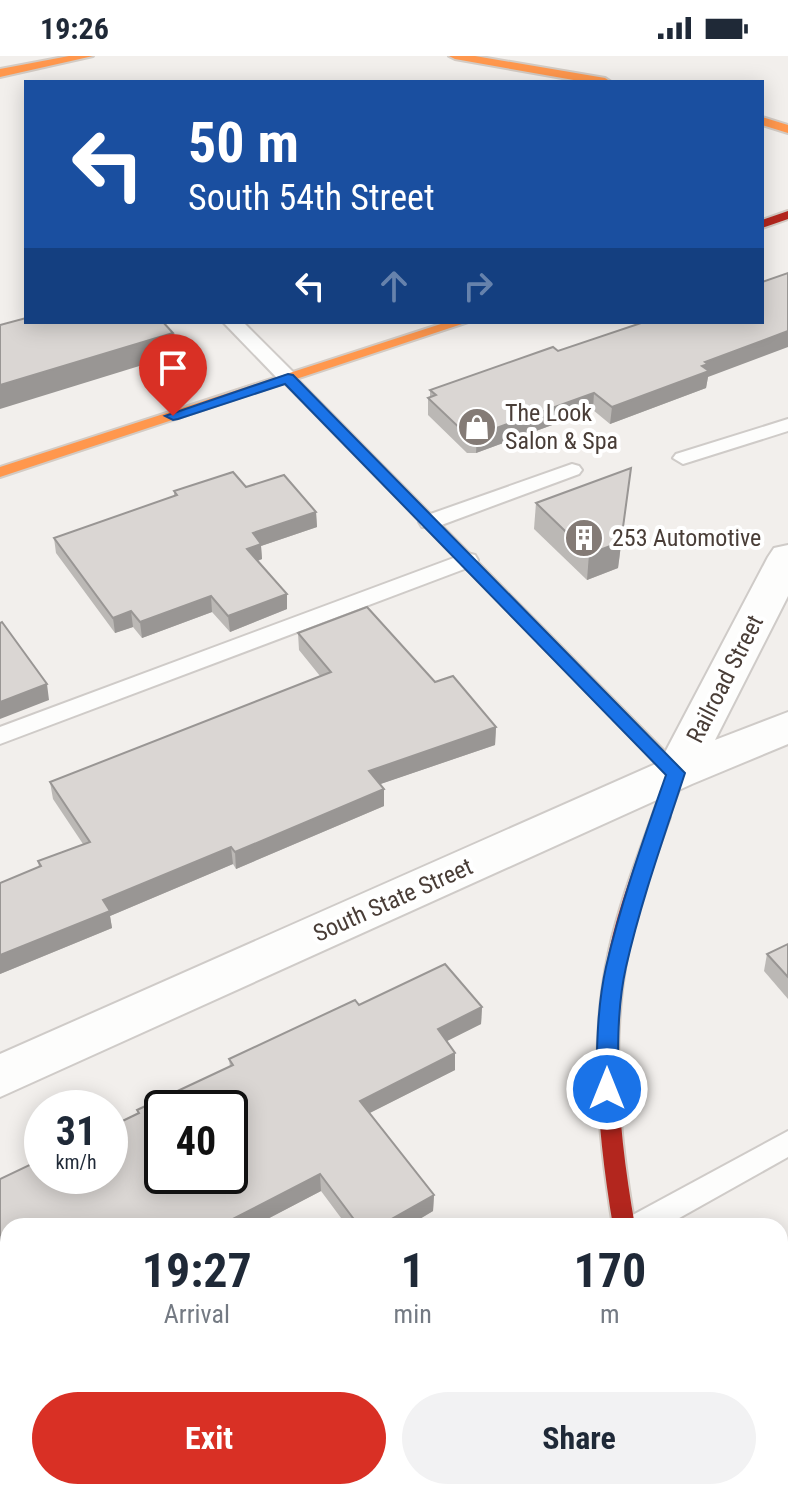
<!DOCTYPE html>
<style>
:root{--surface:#fff;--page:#f2f2f3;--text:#1f2937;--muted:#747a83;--accent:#d93025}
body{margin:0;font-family:"Roboto Condensed",sans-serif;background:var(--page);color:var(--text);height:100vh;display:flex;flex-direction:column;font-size:30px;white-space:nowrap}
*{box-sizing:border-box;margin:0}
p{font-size:26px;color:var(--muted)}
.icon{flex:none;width:44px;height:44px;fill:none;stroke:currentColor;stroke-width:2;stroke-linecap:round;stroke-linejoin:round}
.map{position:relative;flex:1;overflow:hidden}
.side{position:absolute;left:0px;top:1162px;width:788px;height:282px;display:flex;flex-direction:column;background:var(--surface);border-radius:24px 24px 0 0;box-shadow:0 4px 20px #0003}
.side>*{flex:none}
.banner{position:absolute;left:24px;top:24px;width:740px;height:244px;border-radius:0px;box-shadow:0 4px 20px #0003;background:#1a4fa0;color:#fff;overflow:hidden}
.speed{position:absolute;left:24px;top:1034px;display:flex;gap:16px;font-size:40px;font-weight:700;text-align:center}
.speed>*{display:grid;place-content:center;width:104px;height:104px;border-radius:50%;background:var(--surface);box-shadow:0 4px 20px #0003;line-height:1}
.speed small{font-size:20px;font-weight:400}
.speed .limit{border:4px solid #111;border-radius:12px;background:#fff;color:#111}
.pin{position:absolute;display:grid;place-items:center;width:68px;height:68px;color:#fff;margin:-82px -34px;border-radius:50% 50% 50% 0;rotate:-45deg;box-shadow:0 0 8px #0007}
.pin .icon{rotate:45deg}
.me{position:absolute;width:88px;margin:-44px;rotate:0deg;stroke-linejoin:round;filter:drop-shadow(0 0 6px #0008)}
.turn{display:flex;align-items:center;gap:28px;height:168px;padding:0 32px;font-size:36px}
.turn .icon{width:104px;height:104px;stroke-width:2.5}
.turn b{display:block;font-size:56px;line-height:68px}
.lanes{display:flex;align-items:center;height:76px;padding:0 32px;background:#0003;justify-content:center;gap:40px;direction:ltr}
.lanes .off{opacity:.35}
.eta{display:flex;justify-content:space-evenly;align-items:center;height:136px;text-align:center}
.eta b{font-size:48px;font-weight:700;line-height:56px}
.primary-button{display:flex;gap:16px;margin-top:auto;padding:16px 32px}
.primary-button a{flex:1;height:92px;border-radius:48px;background:var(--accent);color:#fff;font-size:32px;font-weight:700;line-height:92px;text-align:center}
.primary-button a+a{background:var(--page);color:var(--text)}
.status{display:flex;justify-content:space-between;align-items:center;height:56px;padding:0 40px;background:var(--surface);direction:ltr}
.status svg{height:22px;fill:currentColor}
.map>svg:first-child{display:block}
</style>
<div class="status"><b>19:26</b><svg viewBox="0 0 49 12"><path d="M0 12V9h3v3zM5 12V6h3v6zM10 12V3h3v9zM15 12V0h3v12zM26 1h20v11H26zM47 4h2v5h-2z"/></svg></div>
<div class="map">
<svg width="788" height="1443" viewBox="0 0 788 1443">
<rect width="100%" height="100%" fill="#f2efec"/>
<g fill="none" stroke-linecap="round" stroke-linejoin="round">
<!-- lane casing -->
<g stroke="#cfcbc8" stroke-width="4">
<g id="lane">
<path d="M223 266H243L295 318 298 322 295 326H281Z"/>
<path d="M788 363V375L683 408 673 402 676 398Z"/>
<path d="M572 408 579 410 582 414 579 418 436 471H422L419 466 422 461Z"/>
<path d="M467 497 475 499 478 504 475 509 0 688V671Z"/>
<path d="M788 1075V1101L665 1170H624L629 1161Z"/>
</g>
</g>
<!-- street casing -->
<g stroke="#cfcbc8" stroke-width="4">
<path id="street" d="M788 489V540L715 684 788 656V688L692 728 0 1041V998L660 706 768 501 774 492Z"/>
</g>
<!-- fast casing -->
<g stroke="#d3cbc4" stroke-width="4">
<path id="fast" d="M288 318 293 319 682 713 685 717 667 766H655L652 761 667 718 283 325V319Z"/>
</g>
<!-- slow casing -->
<g stroke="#d3cbc4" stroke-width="4">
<g id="slow">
<path d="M69 0H93L0 21V13Z"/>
<path d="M449 0H475L605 22 611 26H585L455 3Z"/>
<path d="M762 61 788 69V77L762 69Z"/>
<path d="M447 266H468L0 421V411Z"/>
<path d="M737 1436H763L766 1443H740Z"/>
</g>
</g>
<!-- jam casing -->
<g stroke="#d3cbc4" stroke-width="4">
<g id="jam">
<path d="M788 155V163L762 172V164Z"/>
<path d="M661 754 670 761C654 805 638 850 628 896 610 987 619 1079 635 1170H613C598 1079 589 987 609 895 619 849 636 805 652 761Z"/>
</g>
</g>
<!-- lane -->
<use href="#lane" fill="#fdfdfc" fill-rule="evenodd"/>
<!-- street -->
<use href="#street" fill="#fdfdfc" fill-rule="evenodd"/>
<!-- fast -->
<use href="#fast" fill="#63d668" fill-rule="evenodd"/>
<!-- slow -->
<use href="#slow" fill="#ff974d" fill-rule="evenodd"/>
<!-- jam -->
<use href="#jam" fill="#b3261e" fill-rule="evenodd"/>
</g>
<!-- wall -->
<g fill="#bbb8b5">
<path d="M558 295 708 321 706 332 610 368 593 354 476 397H467L428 359V342H430V334Z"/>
<path d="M631 412 618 512 587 524 534 473 536 447Z"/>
<path d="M246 431 316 456 317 471 261 490 262 503 258 505 287 538V553L230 576 212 556 142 582 133 571 115 577 56 497 54 482 174 440V435Z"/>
<path d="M298 577 435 626 496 671 495 689 380 728 384 733V750L236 813 233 808 110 860 112 872 0 918V827L39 811 38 805 83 788 53 743 50 726 320 620 299 594Z"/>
<path d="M788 888V943L764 915 767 898Z"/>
<path d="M359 949 482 951 481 968 447 985 455 997V1014L369 1057 434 1139 433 1155 408 1170H347L321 1135 254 1170H8L138 1058 137 1054 230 1011 229 1003Z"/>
<path d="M417 1436H466L453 1443H421Z"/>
</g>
<!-- shaded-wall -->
<g fill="#999694">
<path d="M788 275V291L708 321 706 332 610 368 612 351 702 310 705 306Z"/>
<path d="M173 277 175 299 0 353V329Z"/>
<path d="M594 337 593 354 476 397 477 379Z"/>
<path d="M631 412 618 512 587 524 589 498Z"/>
<path d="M316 456 317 471 261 490 262 503 248 508 247 493 253 477Z"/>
<path d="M287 538V553L230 576 228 560Z"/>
<path d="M211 540 212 556 142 582 140 566Z"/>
<path d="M131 555 133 571 115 577 113 562Z"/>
<path d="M47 628 49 644 0 663V646Z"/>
<path d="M496 671 495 689 369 732V715Z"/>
<path d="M384 733V750L236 813 235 796Z"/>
<path d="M231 791 233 808 110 860 112 872 0 918V899L103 844Z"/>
<path d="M482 951 481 968 437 990 438 973Z"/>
<path d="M455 997V1014L360 1062V1045Z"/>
<path d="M320 1118 321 1135 254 1170H230L229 1165Z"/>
<path d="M434 1139 433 1155 408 1170H379Z"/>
<path d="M8 1246V1264L0 1269V1250Z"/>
<path d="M8 1317V1335L0 1339V1321Z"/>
<path d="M437 1436H466L453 1443H429V1440Z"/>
</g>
<!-- building -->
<g fill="#dad6d3" stroke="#999694" stroke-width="2" fill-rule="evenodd">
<path d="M788 217V275L705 306 708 308 702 310 709 315 612 351 594 337 477 379 468 380 428 342 436 339 430 334 553 291 558 295 644 266H762V226Z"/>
<path d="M26 262V266H163L173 277 0 329V269Z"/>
<path d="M631 412 621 486 589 498 536 447Z"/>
<path d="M233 416 246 431 284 419 316 456 253 477 261 488 247 493 287 538 228 560 211 540 140 566 131 555 113 562 54 482 177 439 174 435Z"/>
<path d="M367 551 435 626 453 620 496 671 369 715 384 733 235 796 231 791 103 844 110 855 0 899V827L41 810 38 805 90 786 50 726 331 616 298 577Z"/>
<path d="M2 566 47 628 0 646V567Z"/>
<path d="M788 888V921L767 898Z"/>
<path d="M445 908 482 951 438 973 455 997 360 1045 434 1139 379 1170H359L320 1118 229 1165 232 1170H8V1246L0 1250V1123L42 1103V1120H110V1071L139 1057 137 1054 233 1009 229 1003 355 944 359 949ZM162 1052H230V1120H162Z"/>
<path d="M0 1275 8 1290V1317L0 1321Z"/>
<path d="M426 1436H437L429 1440Z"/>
</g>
<!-- route -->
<path fill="#1a73e8" stroke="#114b97" stroke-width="2" d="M288 318 293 319 685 717C664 781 641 845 626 911 617 951 618 992 618 1033L614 1039 607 1042 600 1039 596 1033C597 992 597 951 606 911 621 846 644 782 666 719L285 328 178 363 173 364 165 360Z"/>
<!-- icons -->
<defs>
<g id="shop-disc" transform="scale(2)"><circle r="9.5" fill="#847b76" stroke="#fff"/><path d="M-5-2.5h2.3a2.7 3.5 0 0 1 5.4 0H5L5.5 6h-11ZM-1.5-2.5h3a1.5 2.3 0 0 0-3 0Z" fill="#fff"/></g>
<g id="building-disc" transform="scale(2)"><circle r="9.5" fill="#847b76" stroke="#fff"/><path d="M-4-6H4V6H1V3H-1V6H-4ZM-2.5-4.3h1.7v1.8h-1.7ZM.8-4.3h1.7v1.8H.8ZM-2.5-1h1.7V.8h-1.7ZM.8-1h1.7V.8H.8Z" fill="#fff"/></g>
</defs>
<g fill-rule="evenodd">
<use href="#shop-disc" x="477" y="371"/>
<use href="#building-disc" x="584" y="482"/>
</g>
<g text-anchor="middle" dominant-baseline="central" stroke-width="8" stroke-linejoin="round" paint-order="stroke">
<!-- poi labels -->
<g font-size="24" fill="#493d37" stroke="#fff" text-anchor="start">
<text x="505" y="357">The Look<tspan x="505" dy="28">Salon &amp; Spa</tspan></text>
<text x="612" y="482">253 Automotive</text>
</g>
<!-- street labels -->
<g font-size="24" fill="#493d37" stroke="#fff">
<text transform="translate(725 623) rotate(-63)">Railroad Street</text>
<text transform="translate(393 844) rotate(-24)">South State Street</text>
</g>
</g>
</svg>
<div class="speed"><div>31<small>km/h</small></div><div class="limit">40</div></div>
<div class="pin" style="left:173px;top:360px;background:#d93025"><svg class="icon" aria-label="arrive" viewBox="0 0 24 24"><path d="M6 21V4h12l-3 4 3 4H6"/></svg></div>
<svg class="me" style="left:607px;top:1033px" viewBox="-20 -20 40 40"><circle r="17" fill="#1a73e8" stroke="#fff" stroke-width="3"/><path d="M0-11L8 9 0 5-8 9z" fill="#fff"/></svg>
<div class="banner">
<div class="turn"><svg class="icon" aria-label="left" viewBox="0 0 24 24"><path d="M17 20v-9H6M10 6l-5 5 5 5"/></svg><div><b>50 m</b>South 54th Street</div></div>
<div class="lanes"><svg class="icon" aria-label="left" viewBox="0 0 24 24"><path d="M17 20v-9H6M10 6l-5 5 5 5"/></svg><svg class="icon off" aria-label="ahead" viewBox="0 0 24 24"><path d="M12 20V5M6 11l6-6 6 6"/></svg><svg class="icon off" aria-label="right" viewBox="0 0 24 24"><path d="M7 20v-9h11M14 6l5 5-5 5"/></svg></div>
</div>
<section class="side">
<div class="eta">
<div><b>19:27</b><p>Arrival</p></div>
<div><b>1</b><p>min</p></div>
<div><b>170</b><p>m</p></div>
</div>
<div class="primary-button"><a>Exit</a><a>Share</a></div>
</section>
</div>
